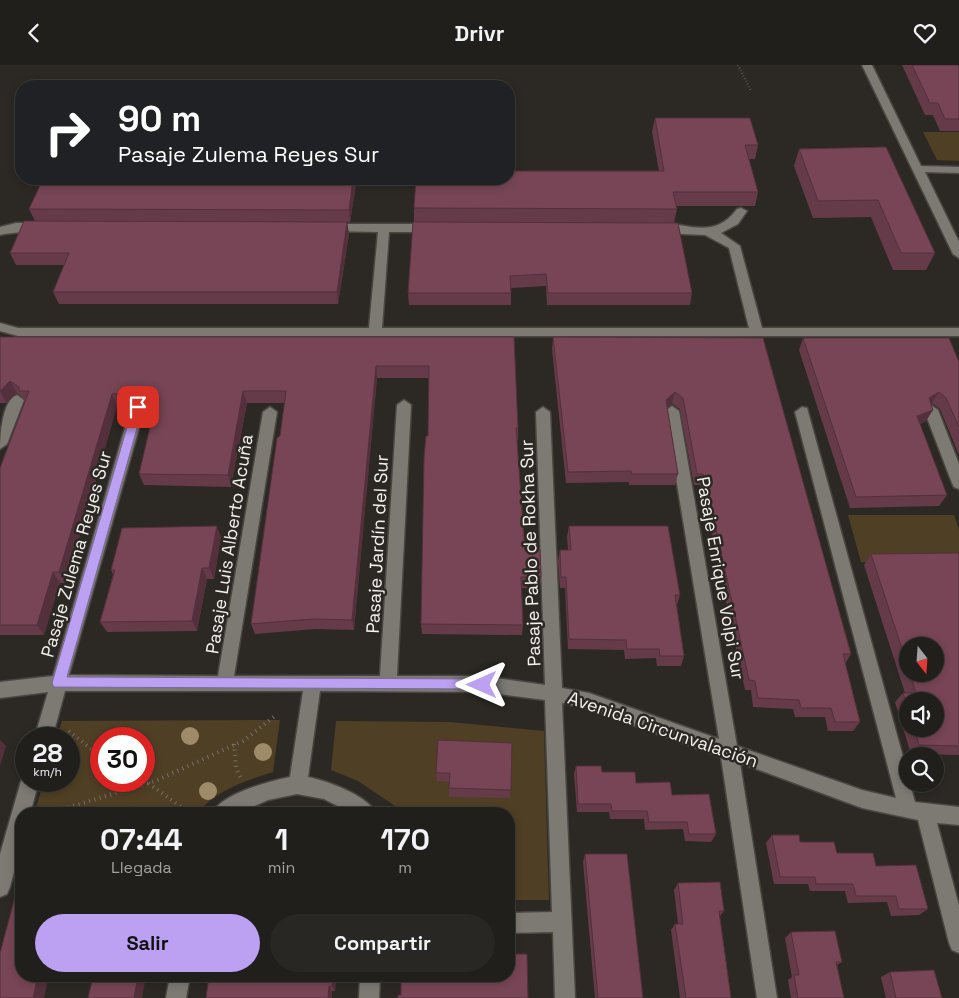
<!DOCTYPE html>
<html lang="es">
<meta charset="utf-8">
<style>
:root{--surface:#211f1b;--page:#292724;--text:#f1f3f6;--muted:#a2a2a3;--line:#3e3d3a;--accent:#bca0f2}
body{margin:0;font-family:"Space Grotesk",sans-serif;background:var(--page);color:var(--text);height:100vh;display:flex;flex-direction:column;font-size:19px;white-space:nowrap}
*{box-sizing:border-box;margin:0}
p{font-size:16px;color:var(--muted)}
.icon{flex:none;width:28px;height:28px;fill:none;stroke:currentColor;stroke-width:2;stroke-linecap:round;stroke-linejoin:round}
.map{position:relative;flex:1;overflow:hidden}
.sheet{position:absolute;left:15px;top:742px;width:500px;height:175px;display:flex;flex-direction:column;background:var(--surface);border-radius:20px;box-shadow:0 2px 8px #0003,0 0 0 1px var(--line)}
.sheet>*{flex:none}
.top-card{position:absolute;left:15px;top:15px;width:500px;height:105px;border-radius:20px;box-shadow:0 2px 8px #0003,0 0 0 1px var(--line);background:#202124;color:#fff;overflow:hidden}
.needle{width:32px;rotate:163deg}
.tools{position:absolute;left:899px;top:572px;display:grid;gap:10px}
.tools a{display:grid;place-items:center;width:45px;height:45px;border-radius:50%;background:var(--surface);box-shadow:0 2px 8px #0003,0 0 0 1px var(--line);font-size:25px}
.speed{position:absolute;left:15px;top:662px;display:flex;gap:10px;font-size:25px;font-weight:700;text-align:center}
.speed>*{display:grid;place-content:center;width:65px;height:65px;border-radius:50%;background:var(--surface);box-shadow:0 2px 8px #0003,0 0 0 1px var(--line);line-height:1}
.speed small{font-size:12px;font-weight:400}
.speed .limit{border:8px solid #d22;background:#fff;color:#111}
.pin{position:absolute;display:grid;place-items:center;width:42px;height:42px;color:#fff;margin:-21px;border-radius:10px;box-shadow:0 2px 8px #0006}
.me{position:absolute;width:55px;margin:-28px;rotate:270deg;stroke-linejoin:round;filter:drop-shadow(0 0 4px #0008)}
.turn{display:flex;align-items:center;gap:18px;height:105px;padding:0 20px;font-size:22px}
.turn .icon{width:65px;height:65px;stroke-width:2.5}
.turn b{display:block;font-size:35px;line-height:42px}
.eta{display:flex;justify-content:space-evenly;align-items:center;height:85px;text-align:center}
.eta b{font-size:30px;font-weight:700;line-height:35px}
.action{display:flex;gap:10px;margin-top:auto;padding:10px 20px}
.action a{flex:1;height:58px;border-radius:30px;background:var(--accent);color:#111;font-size:20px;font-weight:700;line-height:58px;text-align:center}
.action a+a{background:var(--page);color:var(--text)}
header{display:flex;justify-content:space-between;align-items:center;height:65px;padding:0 20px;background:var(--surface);font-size:22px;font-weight:700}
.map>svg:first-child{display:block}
</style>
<header><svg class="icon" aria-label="back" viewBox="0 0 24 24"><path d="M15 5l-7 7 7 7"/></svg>Drivr<svg class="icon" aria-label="heart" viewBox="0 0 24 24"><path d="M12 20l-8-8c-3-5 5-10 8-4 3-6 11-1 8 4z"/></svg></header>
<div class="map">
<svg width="959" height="933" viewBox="0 0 959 933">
<rect width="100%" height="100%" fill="#2c2924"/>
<!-- green -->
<g fill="#4f3f24" fill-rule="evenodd">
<path d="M923 67H959V96L937 95Z"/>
<path d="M848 450H954L959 464V497H861Z"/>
<path d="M280 655 273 707C247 715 214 726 197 749H34L44 716H69V674H56L62 656ZM101 674H144V716H101Z"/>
<path d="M336 656 450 657 544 666 549 835H509V749H407L358 716 331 705Z"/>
</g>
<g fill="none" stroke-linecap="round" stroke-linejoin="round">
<!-- street casing -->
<g stroke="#4a4743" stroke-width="3">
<g id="street">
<path d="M862 0H872L921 101 959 102V108L925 107 959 177V193L953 189Z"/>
<path d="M741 143 747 146 738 159 721 168 740 181 762 263H959V271H18L0 266V258L18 263H369L378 167 323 166 321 163 327 159H431L437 163 431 167H389L382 263H749L729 183 705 170 659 168 653 164C670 146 709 183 737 144Z"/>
<path d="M16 158H41L47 162C42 167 11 167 0 170V162Z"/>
<path d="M17 330 24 335 7 379 0 384C0 371 2 335 17 330Z"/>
<path d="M404 335 411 340 397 611H483L545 620 536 347 543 342 550 347 562 623 589 628 719 674 665 346 672 341 679 346 737 681 862 725 896 733 795 347 802 342 807 343 908 710V719H910L915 737 959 742V760L937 758 959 841V888L952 885 949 878 918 755 862 743 740 698 777 933H757L721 692 589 644 562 638 575 933H555L553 867 509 868V848L552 847 545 635 483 627 320 626 308 712C327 716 368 730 376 749H353L324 734 297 729 268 735 237 749H212C220 729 270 716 290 712L303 626H65L52 674H34L48 627 0 633V617L53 611 131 342 138 337 145 342 69 610 218 611 263 347 270 342 277 347 234 611H380L397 340Z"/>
<path d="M931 340 938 345 959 399V424L954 422 952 418 924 345Z"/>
<path d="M26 709V716H39L30 749H21V780L10 822 7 829 0 832V789L21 716Z"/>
<path d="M170 911H190L186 933H166Z"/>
<path d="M360 911H380L379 933H359Z"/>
</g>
</g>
<!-- path-far1 -->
<path stroke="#74716d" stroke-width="2.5" stroke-dasharray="0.5 2.5" stroke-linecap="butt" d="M738 0 751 26"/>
<!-- path -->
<g stroke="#74716d" stroke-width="4" stroke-dasharray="1 4.5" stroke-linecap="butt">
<path d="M69 666 101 692"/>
<path d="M234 679 236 703 240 712"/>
<path d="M144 715 191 749"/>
<path d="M47 749 155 716 243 676 275 651"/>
</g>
<!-- street -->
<use href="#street" fill="#7d7a74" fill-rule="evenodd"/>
</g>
<!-- trees -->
<g fill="#9f8a69">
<circle cx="190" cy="671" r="9"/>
<circle cx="263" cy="687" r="9"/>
<circle cx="208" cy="726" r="9"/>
</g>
<!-- wall -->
<g fill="#663b49" fill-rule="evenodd">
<path d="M902 0H959V66H940L933 50H925Z"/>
<path d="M655 53 758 80 755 94H749L758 127 755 141H676L677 144 674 158 692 228 690 240H547L546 221 511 223V240H409L408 228 414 157V143L659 106 652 67Z"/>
<path d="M886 82 935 188 926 205H893L871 152 813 153 794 101 799 84Z"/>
<path d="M43 114H355L356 119 350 157H347L349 169 338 239H59L53 227 64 200H16L10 188 35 156 29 144Z"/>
<path d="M0 272H514L518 363V375H517L525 485 541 512 540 523H521L523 560 522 570 422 569 421 559 428 371 429 313H377L354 565 315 564 255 569 251 559 285 338H247L231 422 144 420 139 409 155 340H146L138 335 130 341H117L66 518H60L44 570H0V403L25 337 21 331 17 328 6 338H0Z"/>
<path d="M553 272 763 273 851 589 845 599 860 657 853 666H828L825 652H795L793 644 753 642 751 625H745L702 424 700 420H694L680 344 672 339 667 343 678 409 675 420H629V417L566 418 552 284Z"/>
<path d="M803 273 959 297V390L940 344 932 338 931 339 926 356 920 359 947 430 939 441 850 443 799 285Z"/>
<path d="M569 461 680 530 677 540 684 591 681 601H657L656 593 625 594 624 585 568 584 565 523H560L558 496 560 485H568L567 472Z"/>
<path d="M221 472 214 514H207L197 566 107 567 100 557 113 509 111 505Z"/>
<path d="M959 488V690L911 689 895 637 903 628H905L864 500 871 489ZM908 581 935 609H908ZM908 636 935 664H908Z"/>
<path d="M512 678 510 733 449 732V717L437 716 436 708Z"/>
<path d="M576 701 636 718 672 730 716 769 711 777 685 776 683 764 645 765 644 754H610L609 747H577L574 709Z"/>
<path d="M772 770 800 777 876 801 928 844 919 850 891 851 887 837 848 838 845 826H810L808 819H774L766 778Z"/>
<path d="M585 789 643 933H595L583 797Z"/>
<path d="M678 818 724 846 720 851 731 933H680L671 865 675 859H678L674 825Z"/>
<path d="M791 867 842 897 837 900 844 933H791L788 915 792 912 785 873Z"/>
<path d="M890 907 942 933H886L881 912Z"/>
<path d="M209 911H336L335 926H332Z"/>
</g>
<!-- shaded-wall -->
<g fill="#53303c">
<path d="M353 114H355L356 119 350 157 349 145Z"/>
<path d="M347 157 349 169 338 239 337 227Z"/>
<path d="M376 301 377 313 354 565 352 555Z"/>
<path d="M10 316 17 328 6 338 0 326Z"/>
<path d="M133 323 138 335 130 341 125 329Z"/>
<path d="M243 326 247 338 231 422 228 410Z"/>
<path d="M675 327 672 339 663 346 666 335Z"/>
<path d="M939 327 932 338 922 344 929 333Z"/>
<path d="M112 329 117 341 66 518 59 507Z"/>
<path d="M933 345 926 356 911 363 917 351Z"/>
<path d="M217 461 221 472 214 514 209 503Z"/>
<path d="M202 503 207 514 197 566 192 556Z"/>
<path d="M53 507 60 518 44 570 37 560Z"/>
<path d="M0 675 6 681 0 701Z"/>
<path d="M38 911H49L44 933H33Z"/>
<path d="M138 911H146L142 933H134Z"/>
<path d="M333 911H336L335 926 332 921Z"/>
<path d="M329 921 332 926V933H328Z"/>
</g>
<!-- building -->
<g fill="#774555" stroke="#53303c">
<path d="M912 0H959V54H945L938 38H930Z"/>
<path d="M655 53H750L758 80H745L758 127H673L677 144 414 143 416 114H509V106H664Z"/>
<path d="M886 82 935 188H901L878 135 818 136 799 84Z"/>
<path d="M43 114H353L349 145 29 144Z"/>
<path d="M24 156 347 157 337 227H53L69 188H10Z"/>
<path d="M413 157 678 158 692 228H548L546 209 510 211 511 228H408Z"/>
<path d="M0 272H514L518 363H516L525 485H540L541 512H521L523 560 421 559 424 392 426 371H428L429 301H376L352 555 313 554 251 559 277 373 280 371 286 326H243L228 410 139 409 158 328 141 329 133 323 125 329H112L59 507H53L37 560H0V403L29 326H19V322L10 316 0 326Z"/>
<path d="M553 272 763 273 851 589H843L860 657H835L831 643H801L799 635 758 633 755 616 749 615 705 413 703 409H697L683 333 675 327 666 335 678 409H632L631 406 568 407Z"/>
<path d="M803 273H949L959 297V362L946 333 939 327 929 333 933 345 917 351 947 430 856 432Z"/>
<path d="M217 461 209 503H202L192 556 100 557 115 505H111L122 463Z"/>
<path d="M569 461H668L680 530H675L684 591H660L659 584H627L626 575 569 574 566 512H561L560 485H571Z"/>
<path d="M959 488V681L919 680 914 664H935V636H908V643L903 628H916L910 609H935V581H908V602L871 489Z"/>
<path d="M438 675 512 678 511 725 449 723 450 708H436Z"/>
<path d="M576 701H601L602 707H635L636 718 670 717 672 730 709 729 716 769H689L687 757H649L647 746H612L611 739H578Z"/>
<path d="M772 770H799L800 777H834L837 788H873L876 801 916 800 928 844H899L896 831H856L853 819H816L815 812H780Z"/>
<path d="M585 789H627L643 933H598Z"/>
<path d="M21 809V911H38L33 933H0V888Z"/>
<path d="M720 817 724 846H719L731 933H686L675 859H683L678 818Z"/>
<path d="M835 866 842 897H836L844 933H798L794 910H799L791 867Z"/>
<path d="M509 889H527L528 933H398V930H401V911H509Z"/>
<path d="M934 905 942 933H896L890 907Z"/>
<path d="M93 911H138L134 933H88Z"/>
<path d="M209 911H333L332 921H329L328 933H206Z"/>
</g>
<!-- route -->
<path fill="#bca0f2" stroke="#7a689d" d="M138 338 143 342 67 612 482 614 487 615 489 620 487 624 54 622 52 618 133 342Z"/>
<g text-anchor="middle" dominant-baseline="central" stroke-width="5" stroke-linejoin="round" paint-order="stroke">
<!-- street labels -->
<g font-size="18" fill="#f4f2ef" stroke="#2c2924">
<text transform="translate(229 479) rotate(-81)">Pasaje Luis Alberto Acuña</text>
<text transform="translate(377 479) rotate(-87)">Pasaje Jardín del Sur</text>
<text transform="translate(530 488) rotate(-92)">Pasaje Pablo de Rokha Sur</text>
<text transform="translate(76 489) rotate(-74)">Pasaje Zulema Reyes Sur</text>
<text transform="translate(721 513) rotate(80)">Pasaje Enrique Volpi Sur</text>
<text transform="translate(663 664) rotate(19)">Avenida Circunvalación</text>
</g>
</g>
</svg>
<div class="tools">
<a><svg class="needle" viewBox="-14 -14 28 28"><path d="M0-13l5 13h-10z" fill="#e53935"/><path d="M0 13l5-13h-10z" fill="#a2a2a3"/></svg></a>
<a><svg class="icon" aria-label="sound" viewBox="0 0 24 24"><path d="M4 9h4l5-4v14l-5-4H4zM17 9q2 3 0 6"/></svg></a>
<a><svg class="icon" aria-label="search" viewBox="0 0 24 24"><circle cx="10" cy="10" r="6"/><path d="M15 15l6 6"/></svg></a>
</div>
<div class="speed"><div>28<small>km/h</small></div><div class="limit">30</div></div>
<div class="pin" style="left:138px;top:342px;background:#d93025"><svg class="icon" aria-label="arrive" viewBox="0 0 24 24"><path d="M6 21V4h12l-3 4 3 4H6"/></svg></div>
<svg class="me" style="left:482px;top:620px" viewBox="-20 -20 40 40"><path d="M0-17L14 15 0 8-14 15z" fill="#bca0f2" stroke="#fff" stroke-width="4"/></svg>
<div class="top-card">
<div class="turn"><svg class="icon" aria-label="right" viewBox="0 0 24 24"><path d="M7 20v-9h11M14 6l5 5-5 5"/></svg><div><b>90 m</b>Pasaje Zulema Reyes Sur</div></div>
</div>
<section class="sheet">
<div class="eta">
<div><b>07:44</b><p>Llegada</p></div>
<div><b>1</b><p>min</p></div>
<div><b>170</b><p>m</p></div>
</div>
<div class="action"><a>Salir</a><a>Compartir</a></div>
</section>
</div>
